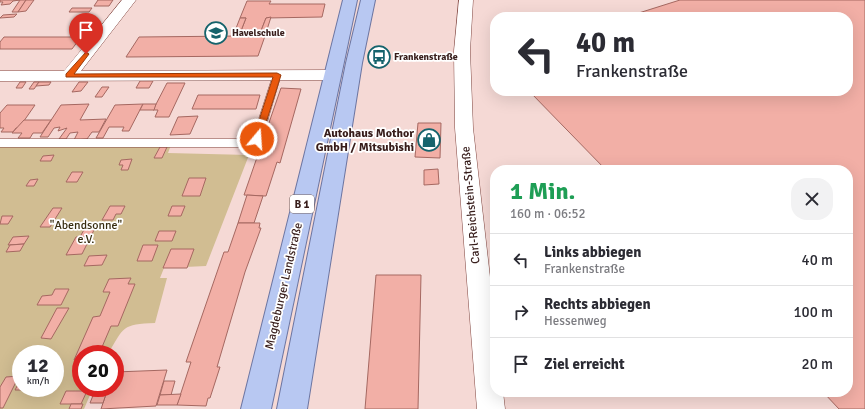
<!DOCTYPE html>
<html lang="de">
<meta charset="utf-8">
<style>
:root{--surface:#fff;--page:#f2f2f3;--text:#2b2b33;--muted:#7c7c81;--line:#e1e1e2}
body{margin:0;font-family:Signika,sans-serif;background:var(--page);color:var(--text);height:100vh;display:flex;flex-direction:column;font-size:15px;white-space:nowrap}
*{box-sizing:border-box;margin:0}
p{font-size:13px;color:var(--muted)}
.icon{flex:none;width:22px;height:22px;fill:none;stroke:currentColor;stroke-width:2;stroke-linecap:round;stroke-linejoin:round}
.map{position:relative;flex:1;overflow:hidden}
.sheet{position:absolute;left:490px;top:165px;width:363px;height:232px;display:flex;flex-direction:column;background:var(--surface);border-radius:16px;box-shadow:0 4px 16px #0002}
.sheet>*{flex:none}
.hud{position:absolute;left:490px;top:12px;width:363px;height:84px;border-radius:16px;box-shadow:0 4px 16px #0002;background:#fff;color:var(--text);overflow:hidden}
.speed{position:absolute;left:12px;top:345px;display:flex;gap:8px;font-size:20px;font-weight:700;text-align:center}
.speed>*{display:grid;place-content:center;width:52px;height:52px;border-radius:50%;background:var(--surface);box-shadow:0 4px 16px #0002;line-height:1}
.speed small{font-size:10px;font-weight:400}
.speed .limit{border:6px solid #d22;background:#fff;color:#111}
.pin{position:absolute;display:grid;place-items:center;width:34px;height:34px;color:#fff;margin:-41px -17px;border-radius:50% 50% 50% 0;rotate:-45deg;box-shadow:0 0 4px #0007}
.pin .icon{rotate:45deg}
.me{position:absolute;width:44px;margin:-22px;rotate:18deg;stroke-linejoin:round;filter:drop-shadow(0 0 3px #0008)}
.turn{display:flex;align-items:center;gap:14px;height:84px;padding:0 20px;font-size:18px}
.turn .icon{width:52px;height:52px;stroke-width:2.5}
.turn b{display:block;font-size:28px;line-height:34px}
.round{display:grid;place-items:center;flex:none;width:42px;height:42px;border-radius:16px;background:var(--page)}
.head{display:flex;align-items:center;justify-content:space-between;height:68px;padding:0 20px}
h1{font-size:24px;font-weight:700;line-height:30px;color:#1e9e55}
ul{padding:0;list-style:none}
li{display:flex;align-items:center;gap:12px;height:52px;padding:0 20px;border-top:1px solid var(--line)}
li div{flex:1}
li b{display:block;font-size:15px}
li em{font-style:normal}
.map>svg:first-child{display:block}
</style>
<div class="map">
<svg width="865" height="409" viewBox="0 0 865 409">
<rect width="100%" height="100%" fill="#f5d9d5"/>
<!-- green -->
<path fill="#d1bd92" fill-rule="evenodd" d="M171 145 168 153 249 155 206 266 164 268 160 278H167L155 323C122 324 124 327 108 354H81V388H93L84 409H0V147ZM21 354H55V388H21Z"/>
<!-- building -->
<g fill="#f2afa6" stroke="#a56861">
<path d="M0 0H20L13 1 10 4 1 5 3 2H0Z"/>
<path d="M20 0H26L18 12H12Z"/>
<path d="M26 0H34L26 11 18 12Z"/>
<path d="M98 0H113L109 6H94Z"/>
<path d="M680 0H865V409H839L823 392H848V170H606L529 91H848V17H626Z"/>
<path d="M247 1H271L269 4H325L322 17 266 18 259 36H265L258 56 126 57 139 37 239 36 246 18H240Z"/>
<path d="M72 8H92L89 12H69Z"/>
<path d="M17 14 14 17 0 18 3 15Z"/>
<path d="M271 17 265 36H259L266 18Z"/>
<path d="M240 18H246L239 36H233Z"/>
<path d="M4 37H81L72 49H0V42Z"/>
<path d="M140 81H153L149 88H136Z"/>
<path d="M20 82H26L22 88H16Z"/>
<path d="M34 82H39L34 89H29Z"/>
<path d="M39 82H51L49 85 36 86Z"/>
<path d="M79 82H88L81 91 72 92Z"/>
<path d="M167 83H185L169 117H155L158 110H153Z"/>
<path d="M102 87H109L102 97H95Z"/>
<path d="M281 88 301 89 280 163 277 162 266 196 244 195Z"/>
<path d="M198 95H260L256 109H192Z"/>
<path d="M89 104 80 120 106 119 99 132H92L87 139 74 140 78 132 70 133 66 139H59L67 128 58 131 60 127 54 128 48 137H40L61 105Z"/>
<path d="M143 104 129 131H122L124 127H109L103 138H96L115 105Z"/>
<path d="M143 104H156L154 110H140Z"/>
<path d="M7 105H35L19 128H16L13 132H1L4 128H0V113Z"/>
<path d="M198 116 190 134 170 135 178 117Z"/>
<path d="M24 120H51L42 133H33L30 138H18L22 133H12Z"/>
<path d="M418 123H441L440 158 415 157Z"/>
<path d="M160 147H167L162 158H154Z"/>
<path d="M54 155 51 161H40L43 156Z"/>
<path d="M132 159 128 170H121L123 165H119L121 160Z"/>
<path d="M438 169 439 184 424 185V170Z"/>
<path d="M72 172H83L77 182H66Z"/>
<path d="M189 178H206L200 196H182Z"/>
<path d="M38 179 34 186H26L30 180Z"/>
<path d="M247 195 263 196 254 223H238Z"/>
<path d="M110 206H125L121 214H116L113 220H102Z"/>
<path d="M172 206H185L181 216H168Z"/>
<path d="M53 208H62L50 227H40Z"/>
<path d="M2 216H13L8 224H0Z"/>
<path d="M238 223H260L259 228H261L245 272 217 367H220L210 398H208L206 406 177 405 191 362H186L224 252H228Z"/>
<path d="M86 226H96L91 236 80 237Z"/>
<path d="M159 231H176L172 241H155Z"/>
<path d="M29 236 24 244 8 245 13 237Z"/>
<path d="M91 236 82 254 66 255 76 237Z"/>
<path d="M24 244 20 251 6 252 10 245Z"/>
<path d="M143 245H158L152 261H137Z"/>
<path d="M171 249H194L187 268H163Z"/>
<path d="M107 255 102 265 84 266 89 256Z"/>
<path d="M376 275H421L418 409H365Z"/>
<path d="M131 278 128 284H135L118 326H111L99 354H81V360H74L93 317 100 316 110 292H103L109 279Z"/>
<path d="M55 289H69L61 305H37L42 296 52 295Z"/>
<path d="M57 308H69L51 339 41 338Z"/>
<path d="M167 370 156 406 101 409 108 388H115V372Z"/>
<path d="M19 376 3 408H0V387L6 377Z"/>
<path d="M21 379V388H32V390H15Z"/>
<path d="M164 381H175L171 395H160Z"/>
<path d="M96 388H108L103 403H90Z"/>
<path d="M66 391H87L81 404H60Z"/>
<path d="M181 394 177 405H157L160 395Z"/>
<path d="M71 404H83L81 409H69Z"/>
</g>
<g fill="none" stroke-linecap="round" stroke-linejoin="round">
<!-- lane casing -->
<g stroke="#804640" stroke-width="1">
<path id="lane" d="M277 72 281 75 262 139 260 141 243 147H0V139H243L253 137 273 75Z"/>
</g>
<!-- street casing -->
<g stroke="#804640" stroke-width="1">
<g id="street">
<path d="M122 0H136L81 71 332 70 338 71 340 75 338 79 332 80 0 81V71H64Z"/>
<path d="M459 0H473L470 51 473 128 495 321V392H503L505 409H477L455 128 454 51Z"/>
</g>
</g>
<!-- primary casing -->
<g stroke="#6c75a1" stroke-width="2">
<g id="primary">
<path d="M343 0H357L271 409H241Z"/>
<path d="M361 0H375L362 63 307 409H277L346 63Z"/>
</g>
</g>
<!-- lane -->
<use href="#lane" fill="#fff" fill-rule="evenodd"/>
<!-- street -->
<use href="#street" fill="#fff" fill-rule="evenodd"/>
<!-- primary -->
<use href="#primary" fill="#b8c8f2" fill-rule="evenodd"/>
</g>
<!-- route -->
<path fill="#ea580c" stroke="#983908" d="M86 52 89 54 74 74 277 73 281 75 261 139 257 142 253 139 273 77H66V74Z"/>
<!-- icons -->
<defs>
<g id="school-ring" transform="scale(1.15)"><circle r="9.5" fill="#fff" stroke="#15636c" stroke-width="1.5"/><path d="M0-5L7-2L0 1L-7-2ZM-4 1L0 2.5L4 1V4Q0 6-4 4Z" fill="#15636c"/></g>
<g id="bus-ring" transform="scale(1.15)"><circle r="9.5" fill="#fff" stroke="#15636c" stroke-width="1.5"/><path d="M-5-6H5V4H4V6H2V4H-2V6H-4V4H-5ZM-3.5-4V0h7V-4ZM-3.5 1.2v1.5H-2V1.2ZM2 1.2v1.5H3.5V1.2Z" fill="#15636c"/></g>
<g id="shop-ring" transform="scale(1.15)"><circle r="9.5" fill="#fff" stroke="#15636c" stroke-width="1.5"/><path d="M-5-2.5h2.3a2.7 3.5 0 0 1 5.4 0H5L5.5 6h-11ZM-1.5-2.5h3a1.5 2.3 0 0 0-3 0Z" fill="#15636c"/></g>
</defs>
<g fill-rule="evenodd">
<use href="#school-ring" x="216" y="33"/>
<use href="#bus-ring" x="379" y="57"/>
<use href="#shop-ring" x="429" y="140"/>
</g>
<g text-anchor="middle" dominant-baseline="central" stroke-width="3.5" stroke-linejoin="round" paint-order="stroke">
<!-- far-poi labels -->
<g font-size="10" font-weight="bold" fill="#371d1b" stroke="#fff" text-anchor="start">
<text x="232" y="33">Havelschule</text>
<text x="394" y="57">Frankenstraße</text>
</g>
<!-- shield labels -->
<rect fill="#fff" stroke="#73615f" stroke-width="1" x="290" y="195" width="24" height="18" rx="3"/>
<g font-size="11" font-weight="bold" fill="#371d1b">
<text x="302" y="204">B 1</text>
</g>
<!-- poi labels -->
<g font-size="12" font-weight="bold" fill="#371d1b" stroke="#fff" text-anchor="end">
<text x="414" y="133">Autohaus Mothor<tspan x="414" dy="14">GmbH / Mitsubishi</tspan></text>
</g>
<!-- street labels -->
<g font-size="12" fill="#371d1b" stroke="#fff">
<text transform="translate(471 205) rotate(-95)">Carl-Reichstein-Straße</text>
<text transform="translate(284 286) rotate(-77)">Magdeburger Landstraße</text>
</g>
<!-- park labels -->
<g font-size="12" fill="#372c0f" stroke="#fff">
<text x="86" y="225">"Abendsonne"<tspan x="86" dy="14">e.V.</tspan></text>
</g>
</g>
</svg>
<div class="speed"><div>12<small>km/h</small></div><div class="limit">20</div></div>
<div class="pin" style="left:86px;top:54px;background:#d93025"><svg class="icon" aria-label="arrive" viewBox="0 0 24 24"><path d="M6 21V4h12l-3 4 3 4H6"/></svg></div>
<svg class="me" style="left:257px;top:139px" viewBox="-20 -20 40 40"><circle r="17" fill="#ea580c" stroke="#fff" stroke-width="3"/><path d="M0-11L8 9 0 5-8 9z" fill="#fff"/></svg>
<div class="hud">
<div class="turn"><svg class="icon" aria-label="left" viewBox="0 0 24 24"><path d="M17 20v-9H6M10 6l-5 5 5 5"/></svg><div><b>40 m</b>Frankenstraße</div></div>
</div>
<section class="sheet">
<div class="head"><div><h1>1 Min.</h1><p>160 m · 06:52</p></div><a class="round"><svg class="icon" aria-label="close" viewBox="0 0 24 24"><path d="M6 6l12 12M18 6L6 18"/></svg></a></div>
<ul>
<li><svg class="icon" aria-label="left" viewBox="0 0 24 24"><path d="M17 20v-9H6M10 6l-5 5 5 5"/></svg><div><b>Links abbiegen</b><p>Frankenstraße</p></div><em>40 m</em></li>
<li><svg class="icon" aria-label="right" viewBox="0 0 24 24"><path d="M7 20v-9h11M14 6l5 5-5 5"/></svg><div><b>Rechts abbiegen</b><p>Hessenweg</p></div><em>100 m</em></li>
<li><svg class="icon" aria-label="arrive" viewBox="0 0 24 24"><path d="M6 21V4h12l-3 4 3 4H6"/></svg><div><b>Ziel erreicht</b></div><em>20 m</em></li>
</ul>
</section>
</div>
